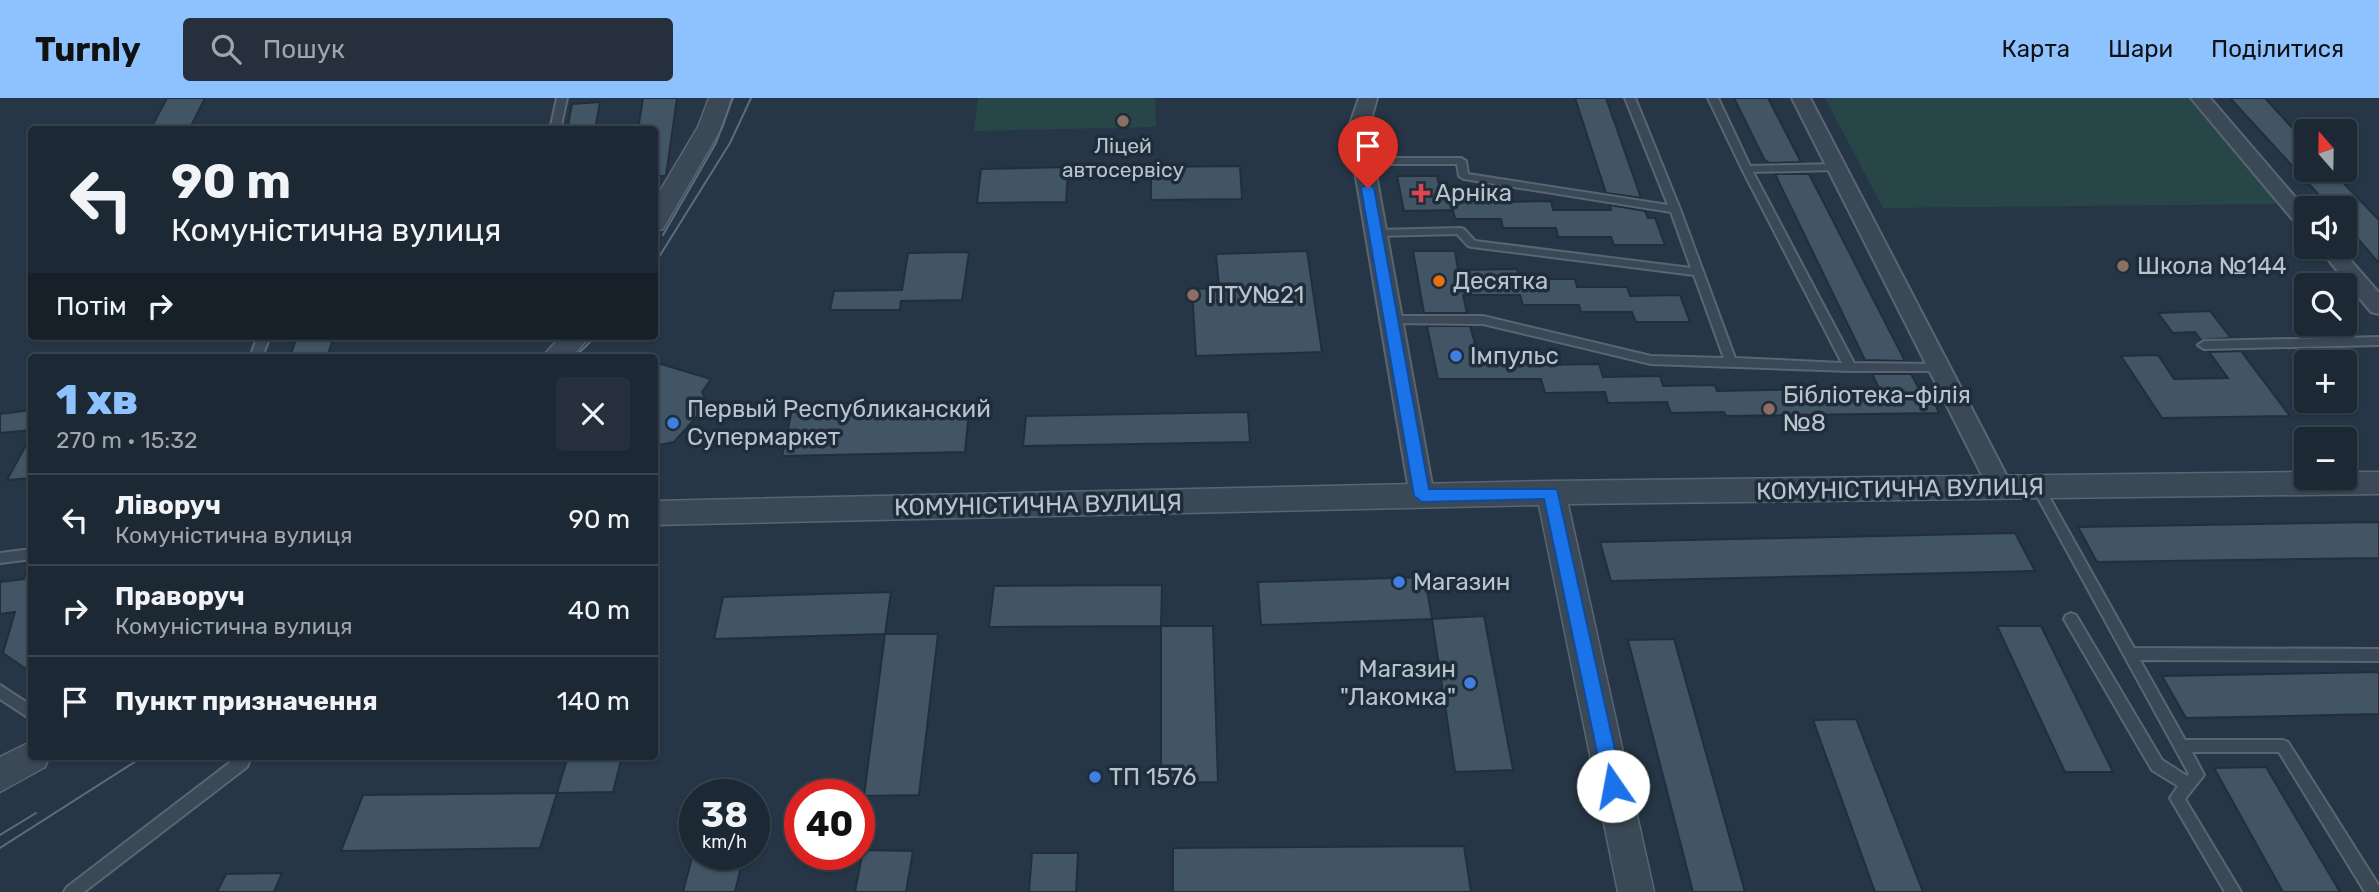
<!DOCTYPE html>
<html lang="uk">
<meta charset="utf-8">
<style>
:root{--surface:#1c2834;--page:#25303c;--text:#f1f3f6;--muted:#a0a6ac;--line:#3a444f;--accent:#8dc2ff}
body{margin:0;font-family:Rubik,sans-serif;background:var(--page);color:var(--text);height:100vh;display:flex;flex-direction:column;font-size:26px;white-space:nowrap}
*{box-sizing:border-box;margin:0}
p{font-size:23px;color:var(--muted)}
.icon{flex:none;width:38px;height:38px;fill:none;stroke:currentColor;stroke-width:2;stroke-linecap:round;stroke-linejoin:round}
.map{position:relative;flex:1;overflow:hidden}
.drawer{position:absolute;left:28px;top:256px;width:630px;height:406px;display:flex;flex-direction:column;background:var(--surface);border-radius:7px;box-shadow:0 2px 5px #0004,0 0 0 2px var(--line)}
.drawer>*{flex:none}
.guide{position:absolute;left:28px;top:28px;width:630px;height:214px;border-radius:7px;box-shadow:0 2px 5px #0004,0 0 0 2px var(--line);background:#1c2834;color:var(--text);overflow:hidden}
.needle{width:46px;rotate:340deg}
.tools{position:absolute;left:2294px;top:21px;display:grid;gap:14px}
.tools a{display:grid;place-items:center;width:63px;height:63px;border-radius:7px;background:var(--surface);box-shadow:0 2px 5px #0004,0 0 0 2px var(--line);font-size:35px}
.speed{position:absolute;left:679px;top:681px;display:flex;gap:14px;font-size:35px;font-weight:700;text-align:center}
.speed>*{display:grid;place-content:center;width:91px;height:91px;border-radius:50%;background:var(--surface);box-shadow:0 2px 5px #0004,0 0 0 2px var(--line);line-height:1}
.speed small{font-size:18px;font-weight:400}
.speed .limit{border:10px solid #d22;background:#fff;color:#111}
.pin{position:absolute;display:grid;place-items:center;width:60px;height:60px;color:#fff;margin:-72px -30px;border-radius:50% 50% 50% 0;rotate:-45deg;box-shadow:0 0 7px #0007}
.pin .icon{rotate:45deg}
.me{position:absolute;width:77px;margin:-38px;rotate:348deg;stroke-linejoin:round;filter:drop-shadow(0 0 5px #0008)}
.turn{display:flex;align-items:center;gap:24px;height:147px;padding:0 28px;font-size:32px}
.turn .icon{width:91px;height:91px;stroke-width:2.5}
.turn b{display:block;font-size:49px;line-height:60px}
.then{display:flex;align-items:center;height:66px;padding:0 28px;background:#0003;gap:14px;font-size:26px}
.round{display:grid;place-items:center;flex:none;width:74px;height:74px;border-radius:7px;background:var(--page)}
.headline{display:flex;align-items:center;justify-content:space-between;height:119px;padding:0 28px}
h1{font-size:42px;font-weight:800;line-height:52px;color:var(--accent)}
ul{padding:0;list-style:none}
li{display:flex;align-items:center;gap:21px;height:91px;padding:0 28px;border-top:2px solid var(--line)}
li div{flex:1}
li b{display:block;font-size:26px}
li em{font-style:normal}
header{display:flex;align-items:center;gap:42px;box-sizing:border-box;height:98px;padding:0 35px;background:var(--accent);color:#111}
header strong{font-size:33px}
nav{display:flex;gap:38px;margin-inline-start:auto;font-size:24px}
.search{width:490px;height:63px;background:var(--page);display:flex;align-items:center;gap:18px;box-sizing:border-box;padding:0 24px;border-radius:7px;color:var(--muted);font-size:26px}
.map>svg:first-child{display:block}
</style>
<header>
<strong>Turnly</strong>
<div class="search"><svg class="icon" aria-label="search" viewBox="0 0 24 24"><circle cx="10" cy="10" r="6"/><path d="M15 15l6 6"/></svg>Пошук</div>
<nav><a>Карта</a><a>Шари</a><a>Поділитися</a></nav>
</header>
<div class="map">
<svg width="2379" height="794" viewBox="0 0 2379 794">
<rect width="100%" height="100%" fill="#263646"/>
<!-- green -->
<g fill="#284647">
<path d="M978 0H1155L1156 29 974 33Z"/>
<path d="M1825 0H2191L2278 106 1883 110Z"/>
</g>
<!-- building -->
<g fill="#425565" stroke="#212f3d" stroke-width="2">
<path d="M167 0H205L189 32H150Z"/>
<path d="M643 0H677L666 78H654V32H638Z"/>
<path d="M1575 0H1606L1641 100 1606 95Z"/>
<path d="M1734 0H1768L1801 64 1769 65 1764 61Z"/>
<path d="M2230 0H2265L2306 45V72H2331L2379 122V165L2345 126V110H2331Z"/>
<path d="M600 4 595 32H567L572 6Z"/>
<path d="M1240 68 1242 101 1151 102V69Z"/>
<path d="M1068 69 1066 104 977 105 981 71Z"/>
<path d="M1775 76H1809L1905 263 1865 262Z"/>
<path d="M1397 78H1437L1441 95H1497L1499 104 1551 103 1553 112H1611L1610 107 1645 113 1648 120H1655L1665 147H1614L1611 139H1558L1556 130H1503L1501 121H1455L1453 112 1404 113Z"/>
<path d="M1307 153 1322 254 1196 258 1192 191 1219 190 1216 156Z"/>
<path d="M1413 153H1455L1458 172 1517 171 1520 181H1575L1577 189H1627L1630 198 1680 197 1690 224H1636L1632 214H1581L1579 207H1523L1520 197H1463L1467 215H1424Z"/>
<path d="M969 154 962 202 901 203 900 212H830L834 193 902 192 908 155Z"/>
<path d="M2210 213 2231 240 2201 242 2195 234 2173 235 2158 215Z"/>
<path d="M1427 228H1470L1478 256 1539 255 1542 267 1599 266 1603 279 1660 278 1663 288 1715 287 1717 293 1879 290 1872 276H1911L1918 289H1928L1939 315 1726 318 1724 314 1671 315 1667 304 1608 305 1605 294 1545 295 1541 281H1438Z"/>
<path d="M297 238H334L327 259H290Z"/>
<path d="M2241 253 2290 318 2162 320 2121 258 2158 257 2174 281 2228 280 2209 254Z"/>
<path d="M654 264 711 281 702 294 708 306 674 344 654 348Z"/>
<path d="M970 303 965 354 782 358 793 307Z"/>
<path d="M32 312V332L0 335V316Z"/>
<path d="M1248 314 1250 344 1023 348 1026 318Z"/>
<path d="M32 336V380L7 382Z"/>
<path d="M2379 424V460L2097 464 2078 429Z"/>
<path d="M2015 435 2035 473 1611 483 1600 444Z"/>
<path d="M26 473 32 474V575L3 555 15 514 0 516V484L24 481Z"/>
<path d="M1425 479 1432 521 1261 527 1258 484Z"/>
<path d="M1162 487 1161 528 989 529 994 488Z"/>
<path d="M891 494 885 536 714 541 723 499Z"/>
<path d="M1484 518 1513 672 1455 674 1432 521Z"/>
<path d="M1161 528H1213L1218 684 1161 685Z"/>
<path d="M1997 528H2041L2113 674H2065Z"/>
<path d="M885 536H938L919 697 864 698Z"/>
<path d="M1674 541 1745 794H1693L1628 542Z"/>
<path d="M2379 574V616L2186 620 2162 578Z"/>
<path d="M1856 621 1923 794H1875L1813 622Z"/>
<path d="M568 658H622L613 694 557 695Z"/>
<path d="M2266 669 2340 794H2283L2214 670Z"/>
<path d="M557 695 540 750 341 753 363 697Z"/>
<path d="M1464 748 1471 794H1173V750Z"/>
<path d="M863 752 913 753 906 794H855Z"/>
<path d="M1032 755H1078L1076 794H1029Z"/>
<path d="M693 756H744L735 794H683Z"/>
<path d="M282 775 274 794H217L226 776Z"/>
</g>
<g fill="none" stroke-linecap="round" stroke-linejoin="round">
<!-- service casing -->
<g stroke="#596672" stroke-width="4">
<g id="service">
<path d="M557 0H567L560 32H550Z"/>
<path d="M1625 0H1635L1680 111 1735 260 1842 265 1742 71 1708 0H1718L1750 68 1836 66 1841 69 1836 72 1753 74 1854 265 1940 266 1946 270 1944 273H1850L1651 266 1483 226 1387 225 1386 222 1387 219 1391 218H1483L1651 258 1724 260 1694 177 1472 149 1468 148 1457 136 1376 138 1371 135 1376 132 1460 130 1464 131 1475 143 1691 170 1671 114 1464 81 1459 78 1457 66H1363L1358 63 1363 60H1461L1466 63 1468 76 1668 107Z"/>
<path d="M258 238H270L262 259H250Z"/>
<path d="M2379 239V247L2204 251 2198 247 2204 243Z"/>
<path d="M2038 384 2042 386 2134 550 2379 551V563L2140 562 2185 642H2283L2288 644 2379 788V794H2365L2279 654H2192L2204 677 2185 701 2241 794H2225L2170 700 2178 688 2152 672 2064 521 2066 517 2071 515 2076 517 2162 662 2187 678 2189 676 2032 389 2034 386Z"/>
<path d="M32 451V461L0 465V455Z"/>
<path d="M0 587 32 608V622L0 601Z"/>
<path d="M243 658 247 659 249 664 247 669 84 794H64L67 789 237 659Z"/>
</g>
</g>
<!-- minor casing -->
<g stroke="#596672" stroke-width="4">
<g id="minor">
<path d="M1359 0H1377L1368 32 1434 398 1431 405 1422 408 1413 405 1410 398 1348 32Z"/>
<path d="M1792 0H1810L2013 390 2010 397 2001 399 1992 397Z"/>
<path d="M2191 0H2210L2306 112V130L2299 129Z"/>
<path d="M2318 149H2339L2379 195V216L2371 214Z"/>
</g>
</g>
<!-- tertiary casing -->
<g stroke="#596672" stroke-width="3">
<g id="tertiary">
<path d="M709 0H731L722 29 663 131 654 133V103L698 29Z"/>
<path d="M561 238H590L572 259H542Z"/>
<path d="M2306 374V380H2345V374H2379V396L1568 406 1654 794H1618L1539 407 654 427V403L1551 383Z"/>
<path d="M32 643V658H50L45 669 0 694V659Z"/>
</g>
</g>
<!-- service -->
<use href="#service" fill="#3b4855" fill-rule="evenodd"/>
<!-- minor -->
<use href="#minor" fill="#3b4855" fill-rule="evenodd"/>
<!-- tertiary -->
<use href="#tertiary" fill="#3b4855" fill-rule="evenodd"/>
<!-- tram -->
<g stroke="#5d6c7c" stroke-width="2">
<path d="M663 137 716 45 733 0"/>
<path d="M654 167 730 45 751 0"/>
<path d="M575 259 596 238"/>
<path d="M0 737 36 715"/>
<path d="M0 750 144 658"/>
</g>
</g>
<!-- route -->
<path fill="#1a73e8" stroke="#114b97" stroke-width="2" d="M1368 86 1374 90 1429 391H1557L1623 688 1620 694 1613 696 1607 694 1604 688 1544 401 1422 404 1414 398 1361 90Z"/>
<!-- markers -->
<g fill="#8d6e63" stroke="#1f2d3b" stroke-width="2.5">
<circle cx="1123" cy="23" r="7"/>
<circle cx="2123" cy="168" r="7"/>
<circle cx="1193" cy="197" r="7"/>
<circle cx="1769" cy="311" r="7"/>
</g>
<path fill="#e0444e" stroke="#1f2d3b" stroke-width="2.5" d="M1417.5 84.5h7v7h7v7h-7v7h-7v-7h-7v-7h7z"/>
<circle fill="#e8710a" stroke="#1f2d3b" stroke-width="2.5" cx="1439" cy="183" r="7"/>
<g fill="#3f7fe0" stroke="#1f2d3b" stroke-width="2.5">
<circle cx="1456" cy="258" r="7"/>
<circle cx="673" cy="325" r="7"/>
<circle cx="1399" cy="484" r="7"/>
<circle cx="1470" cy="585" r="7"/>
<circle cx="1095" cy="679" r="7"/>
</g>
<g text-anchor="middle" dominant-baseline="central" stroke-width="7" stroke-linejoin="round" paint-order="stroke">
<!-- far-poi labels -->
<g font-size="21" fill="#b9c3ce" stroke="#1f2d3b">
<text x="1123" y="47">Ліцей<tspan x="1123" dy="24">автосервісу</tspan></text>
</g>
<!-- poi labels -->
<g font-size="24" fill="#b9c3ce" stroke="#1f2d3b" text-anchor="start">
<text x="1435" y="95">Арніка</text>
<text x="2137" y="168">Школа №144</text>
<text x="1453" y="183">Десятка</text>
<text x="1207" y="197">ПТУ№21</text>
<text x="1470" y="258">Імпульс</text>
<text x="1783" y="297">Бібліотека-філія<tspan x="1783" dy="28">№8</tspan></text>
<text x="687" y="311">Первый Республиканский<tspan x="687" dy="28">Супермаркет</tspan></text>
<text x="1413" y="484">Магазин</text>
<text x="1456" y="571" text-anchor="end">Магазин<tspan x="1456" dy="28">"Лакомка"</tspan></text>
<text x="1109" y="679">ТП 1576</text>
</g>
<!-- street labels -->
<g font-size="24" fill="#b9c3ce" stroke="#1f2d3b">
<text transform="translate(1900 391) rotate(-1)">КОМУНІСТИЧНА ВУЛИЦЯ</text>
<text transform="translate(1038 407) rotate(-1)">КОМУНІСТИЧНА ВУЛИЦЯ</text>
</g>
</g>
</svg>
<div class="tools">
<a><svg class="needle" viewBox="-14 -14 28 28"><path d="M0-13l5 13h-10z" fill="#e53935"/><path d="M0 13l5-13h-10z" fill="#a0a6ac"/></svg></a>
<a><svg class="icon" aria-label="sound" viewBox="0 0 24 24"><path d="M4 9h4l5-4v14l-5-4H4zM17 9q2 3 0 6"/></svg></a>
<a><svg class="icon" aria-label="search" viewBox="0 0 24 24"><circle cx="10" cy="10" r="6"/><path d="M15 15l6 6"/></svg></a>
<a>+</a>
<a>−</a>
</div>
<div class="speed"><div>38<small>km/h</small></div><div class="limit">40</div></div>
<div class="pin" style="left:1368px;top:90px;background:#d93025"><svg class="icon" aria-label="arrive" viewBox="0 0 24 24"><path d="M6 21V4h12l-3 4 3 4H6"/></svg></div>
<svg class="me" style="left:1613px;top:688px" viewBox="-20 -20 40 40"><circle r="19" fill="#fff"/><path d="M0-13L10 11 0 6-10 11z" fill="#1a73e8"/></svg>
<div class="guide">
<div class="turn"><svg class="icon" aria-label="left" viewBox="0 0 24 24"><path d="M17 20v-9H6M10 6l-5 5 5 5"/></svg><div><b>90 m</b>Комуністична вулиця</div></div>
<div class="then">Потім<svg class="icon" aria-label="right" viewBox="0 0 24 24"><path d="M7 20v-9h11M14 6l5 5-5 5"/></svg></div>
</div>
<section class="drawer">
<div class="headline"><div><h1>1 хв</h1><p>270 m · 15:32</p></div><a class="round"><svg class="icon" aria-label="close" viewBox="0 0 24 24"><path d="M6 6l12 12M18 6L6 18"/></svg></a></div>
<ul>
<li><svg class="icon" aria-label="left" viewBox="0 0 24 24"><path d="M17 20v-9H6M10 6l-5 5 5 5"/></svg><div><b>Ліворуч</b><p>Комуністична вулиця</p></div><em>90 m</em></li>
<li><svg class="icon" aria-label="right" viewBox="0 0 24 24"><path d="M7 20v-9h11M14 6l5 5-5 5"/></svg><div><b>Праворуч</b><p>Комуністична вулиця</p></div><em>40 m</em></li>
<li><svg class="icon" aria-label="arrive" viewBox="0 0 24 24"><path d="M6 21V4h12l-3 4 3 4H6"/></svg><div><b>Пункт призначення</b></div><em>140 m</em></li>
</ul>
</section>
</div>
